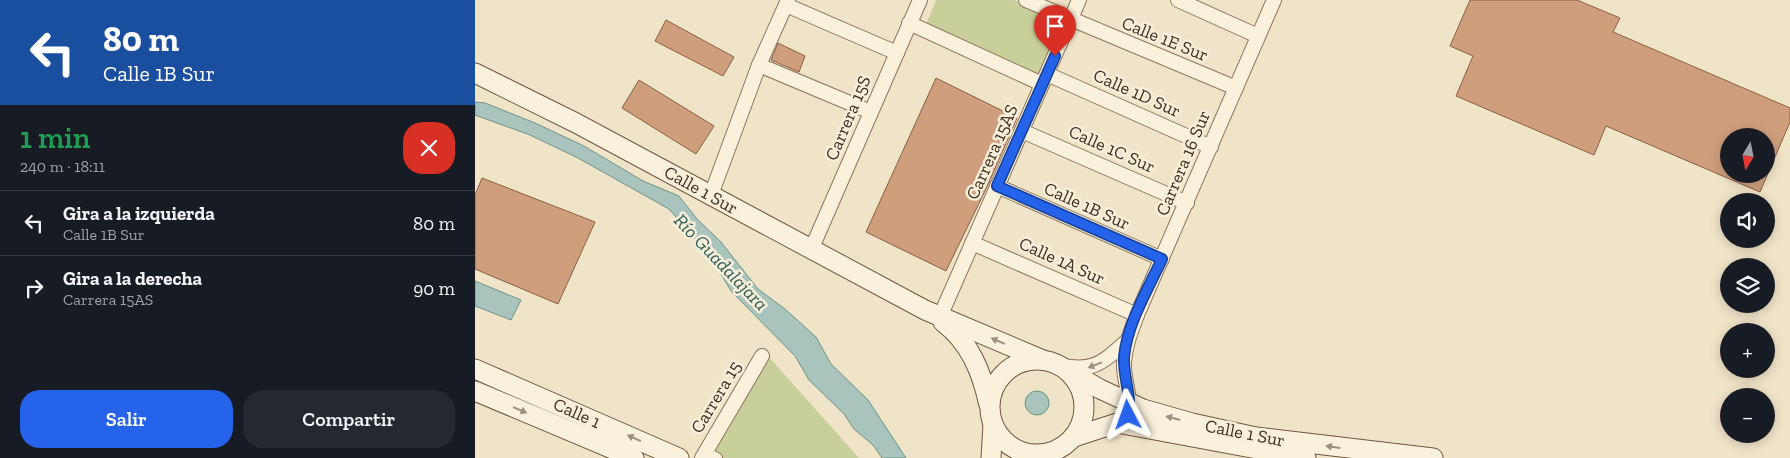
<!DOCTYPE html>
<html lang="es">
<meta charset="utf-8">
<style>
:root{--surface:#171b24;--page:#242831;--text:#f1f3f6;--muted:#9ea1a6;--line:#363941;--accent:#2563eb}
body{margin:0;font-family:"Zilla Slab",serif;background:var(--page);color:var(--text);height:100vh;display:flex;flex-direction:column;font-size:19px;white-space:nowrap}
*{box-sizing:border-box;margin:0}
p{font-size:16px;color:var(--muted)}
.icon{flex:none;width:28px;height:28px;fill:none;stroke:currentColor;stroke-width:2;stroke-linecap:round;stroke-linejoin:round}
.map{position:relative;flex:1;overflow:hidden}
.side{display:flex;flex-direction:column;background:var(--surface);width:475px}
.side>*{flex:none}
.banner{background:#1a4fa0;color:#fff;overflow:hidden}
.needle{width:32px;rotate:190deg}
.fabs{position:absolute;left:1245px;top:128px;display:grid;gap:10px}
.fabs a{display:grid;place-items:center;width:55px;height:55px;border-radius:50%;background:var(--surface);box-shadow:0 2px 12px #0003;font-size:25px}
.pin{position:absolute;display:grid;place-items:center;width:42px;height:42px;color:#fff;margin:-51px -21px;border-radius:50% 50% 50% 0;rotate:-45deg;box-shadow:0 0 5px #0007}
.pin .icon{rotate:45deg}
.me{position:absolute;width:55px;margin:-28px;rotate:356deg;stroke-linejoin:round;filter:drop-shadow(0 0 4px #0008)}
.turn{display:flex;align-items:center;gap:18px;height:105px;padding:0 20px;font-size:22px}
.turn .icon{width:65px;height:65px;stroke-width:2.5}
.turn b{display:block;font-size:35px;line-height:42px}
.round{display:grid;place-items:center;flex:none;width:52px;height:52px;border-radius:20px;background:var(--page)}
.head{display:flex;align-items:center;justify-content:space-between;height:85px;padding:0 20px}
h1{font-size:30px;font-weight:600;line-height:38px;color:#1e9e55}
.action{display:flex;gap:10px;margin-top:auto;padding:10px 20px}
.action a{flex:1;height:58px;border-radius:20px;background:var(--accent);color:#fff;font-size:20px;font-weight:600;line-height:58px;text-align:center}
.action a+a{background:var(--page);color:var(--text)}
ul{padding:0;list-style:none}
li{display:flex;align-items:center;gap:15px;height:65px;padding:0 20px;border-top:1px solid var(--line)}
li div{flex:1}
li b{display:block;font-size:19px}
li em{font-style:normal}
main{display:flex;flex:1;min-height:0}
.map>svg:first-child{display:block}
</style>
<main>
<section class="side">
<div class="banner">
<div class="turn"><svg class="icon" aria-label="left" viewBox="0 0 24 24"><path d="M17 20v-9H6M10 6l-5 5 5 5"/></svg><div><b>80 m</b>Calle 1B Sur</div></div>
</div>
<div class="head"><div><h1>1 min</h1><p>240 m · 18:11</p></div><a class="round" style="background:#d93025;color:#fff"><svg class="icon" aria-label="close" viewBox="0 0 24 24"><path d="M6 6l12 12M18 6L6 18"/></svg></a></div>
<ul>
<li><svg class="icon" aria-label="left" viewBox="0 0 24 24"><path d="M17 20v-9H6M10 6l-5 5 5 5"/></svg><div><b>Gira a la izquierda</b><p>Calle 1B Sur</p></div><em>80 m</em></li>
<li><svg class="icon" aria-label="right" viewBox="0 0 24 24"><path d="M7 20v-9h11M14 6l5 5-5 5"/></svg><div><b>Gira a la derecha</b><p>Carrera 15AS</p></div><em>90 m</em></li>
</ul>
<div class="action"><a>Salir</a><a>Compartir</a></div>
</section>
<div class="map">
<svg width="1315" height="458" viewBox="0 0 1315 458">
<rect width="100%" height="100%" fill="#f0e4c8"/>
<!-- green -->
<g fill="#c9cf9b">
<path d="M461 0H539L591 23 566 79 450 27Z"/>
<path d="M292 355 384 458H230Z"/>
</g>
<!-- water -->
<g fill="#a9c4bc" stroke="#6f938a">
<path d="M0 102 10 103 60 123 109 146 168 181 204 196 222 219 246 242 283 289 310 309 341 337 356 364 393 400 431 458H407L398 445 379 429 369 414 334 380 320 356 256 291 235 255 194 209 103 158 55 135 0 115Z"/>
<path d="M0 281 46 300 36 320 0 306Z"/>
<circle cx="562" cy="403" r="12"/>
</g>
<!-- building -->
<g fill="#cf9f7d" stroke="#8d5f41" fill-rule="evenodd">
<path d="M995 0H1102L1145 18 1138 32 1315 108V122L1285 192 1131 126 1119 155 981 96 998 56 975 46ZM1254 136H1291V174H1254Z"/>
<path d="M191 20 259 57 248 76 180 41Z"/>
<path d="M303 43 330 56 324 72 296 60Z"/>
<path d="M461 78 542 118 512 187 471 271 391 232Z"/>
<path d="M164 80 239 126 221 154 147 108Z"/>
<path d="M7 178 120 222 83 304 0 269V195Z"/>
</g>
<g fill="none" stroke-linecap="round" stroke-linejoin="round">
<!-- pedestrian casing -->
<g stroke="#8d765c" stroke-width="12">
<path id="pedestrian" d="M230 452 242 458"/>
</g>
<!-- minor casing -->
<g stroke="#8d765c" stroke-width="16">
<g id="minor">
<path d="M551 0 761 88"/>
<path d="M703 0 783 36"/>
<path d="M311 5 422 53"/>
<path d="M434 23 567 84"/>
<path d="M284 65 396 112"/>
<path d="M572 74 736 147"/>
<path d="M547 131 712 203"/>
<path d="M522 186 687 259"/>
<path d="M236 195 284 65 313 0"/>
<path d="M497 243 662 315"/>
<path d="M336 250 445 0"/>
<path d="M464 319 604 0"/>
<path d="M580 364C617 373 625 365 652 341"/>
<path d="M642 423 650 420C660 403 648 383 649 363 650 346 656 331 662 315L799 0"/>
<path d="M227 458 287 356"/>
</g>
</g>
<!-- secondary casing -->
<g stroke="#6f573f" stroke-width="21">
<g id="secondary">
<path d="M0 73 101 123 450 310 568 360"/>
<path d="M468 322C495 342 507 373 514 405"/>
<circle cx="562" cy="407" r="47"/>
<path d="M0 369 204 458"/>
<path d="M592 370 625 389 668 409 717 423 781 437 958 458"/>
<path d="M0 391 159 458"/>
<path d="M599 437 642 423 831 458"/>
<path d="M516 458 518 424"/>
</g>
</g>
<!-- pedestrian -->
<use href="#pedestrian" stroke="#faf1dc" stroke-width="10"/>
<!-- minor -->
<use href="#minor" stroke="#faf1dc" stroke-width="14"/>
<!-- secondary -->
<use href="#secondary" stroke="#faf1dc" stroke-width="19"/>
</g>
<!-- one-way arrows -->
<defs><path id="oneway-solid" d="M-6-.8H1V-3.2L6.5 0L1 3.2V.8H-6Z" transform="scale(1.25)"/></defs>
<g fill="#9c907e">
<use href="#oneway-solid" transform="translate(523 341) rotate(-157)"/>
<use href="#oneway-solid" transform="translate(620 365) rotate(159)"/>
<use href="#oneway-solid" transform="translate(45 410) rotate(23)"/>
<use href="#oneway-solid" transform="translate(698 418) rotate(-165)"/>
<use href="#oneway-solid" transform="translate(159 438) rotate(-156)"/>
<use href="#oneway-solid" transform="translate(858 447) rotate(-172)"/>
</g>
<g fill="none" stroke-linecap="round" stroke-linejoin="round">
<!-- route casing -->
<g stroke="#184099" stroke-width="12">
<path id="route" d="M580 56 522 186 687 259C673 289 652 324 649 357 648 377 657 396 653 415"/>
</g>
<!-- route -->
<use href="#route" stroke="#2563eb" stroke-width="9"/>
</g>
<g text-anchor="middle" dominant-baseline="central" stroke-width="5" stroke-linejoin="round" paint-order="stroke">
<!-- street labels -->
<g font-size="18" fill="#3d2e20" stroke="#f7eed8">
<text transform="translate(690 39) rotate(22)">Calle 1E Sur</text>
<text transform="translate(662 93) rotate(24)">Calle 1D Sur</text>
<text transform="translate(373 118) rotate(-67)">Carrera 15S</text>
<text transform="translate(637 149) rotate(24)">Calle 1C Sur</text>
<text transform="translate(517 152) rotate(-66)">Carrera 15AS</text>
<text transform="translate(708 163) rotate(-67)">Carrera 16 Sur</text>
<text transform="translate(226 190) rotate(29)">Calle 1 Sur</text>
<text transform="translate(612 206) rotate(24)">Calle 1B Sur</text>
<text transform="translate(587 261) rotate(24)">Calle 1A Sur</text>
<text transform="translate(241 397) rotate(-59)">Carrera 15</text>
<text transform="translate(102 413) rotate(24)">Calle 1</text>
<text transform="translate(770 433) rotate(11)">Calle 1 Sur</text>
</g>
<!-- water labels -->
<g font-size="19" font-style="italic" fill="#2f5d5a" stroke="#f7eed8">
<text transform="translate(246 262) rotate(46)">Río Guadalajara</text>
</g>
</g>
</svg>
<div class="fabs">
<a><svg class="needle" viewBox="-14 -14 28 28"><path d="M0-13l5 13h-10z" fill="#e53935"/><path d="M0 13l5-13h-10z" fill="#9ea1a6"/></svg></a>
<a><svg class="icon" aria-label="sound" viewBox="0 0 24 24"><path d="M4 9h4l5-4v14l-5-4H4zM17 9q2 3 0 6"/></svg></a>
<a><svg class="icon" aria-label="layers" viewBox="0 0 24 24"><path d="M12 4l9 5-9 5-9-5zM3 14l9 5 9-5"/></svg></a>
<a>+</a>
<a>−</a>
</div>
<div class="pin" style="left:580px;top:56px;background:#d93025"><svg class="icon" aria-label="arrive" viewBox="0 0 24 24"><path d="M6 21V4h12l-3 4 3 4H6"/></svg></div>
<svg class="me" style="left:653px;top:415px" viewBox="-20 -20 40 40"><path d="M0-17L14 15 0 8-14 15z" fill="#2563eb" stroke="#fff" stroke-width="4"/></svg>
</div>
</main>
